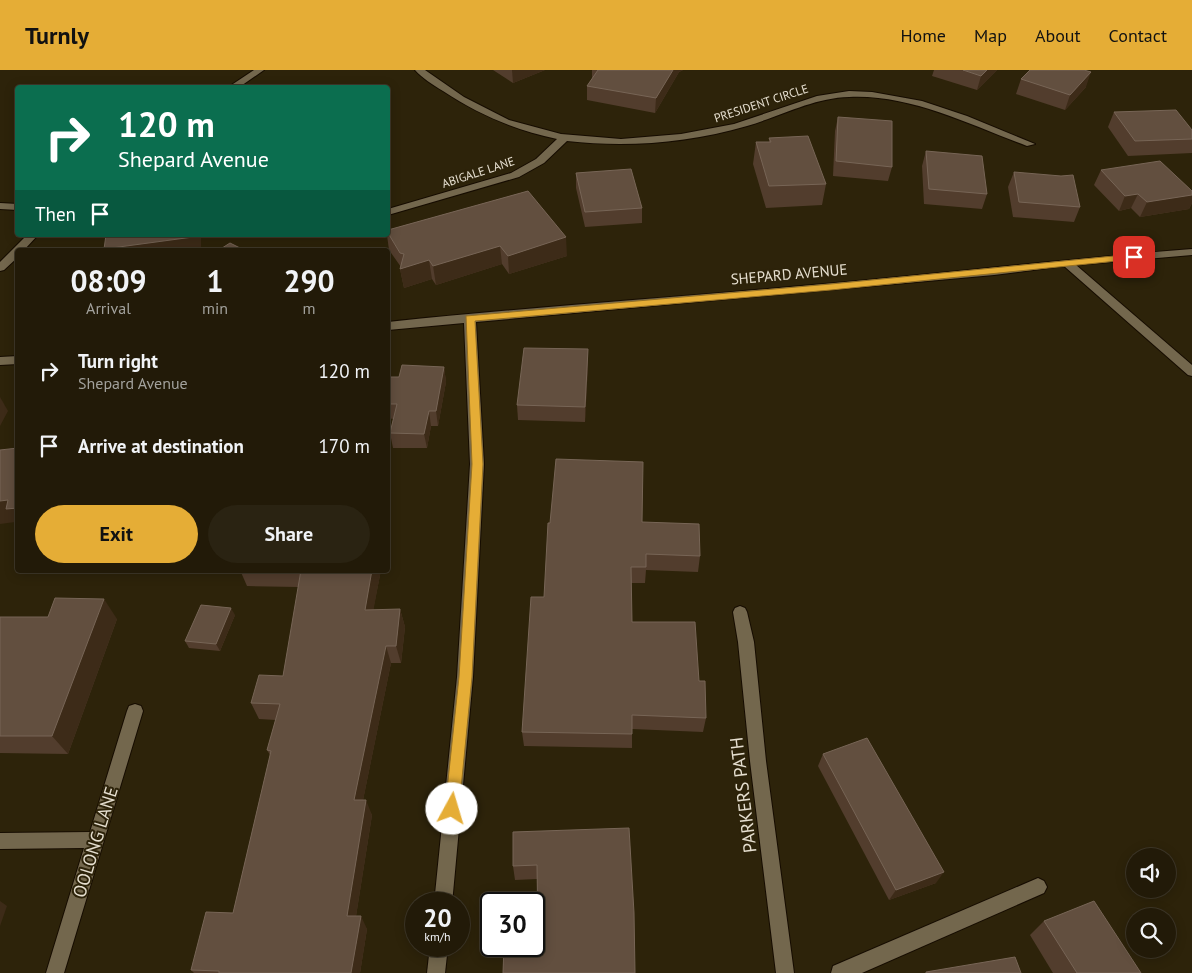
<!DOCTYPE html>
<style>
:root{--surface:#221a08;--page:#2a2312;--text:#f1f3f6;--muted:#a2a19c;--line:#3f3829;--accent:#e5ad36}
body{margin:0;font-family:"PT Sans",sans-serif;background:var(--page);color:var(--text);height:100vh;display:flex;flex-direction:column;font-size:19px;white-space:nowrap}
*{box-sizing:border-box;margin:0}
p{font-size:16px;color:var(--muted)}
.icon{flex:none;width:28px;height:28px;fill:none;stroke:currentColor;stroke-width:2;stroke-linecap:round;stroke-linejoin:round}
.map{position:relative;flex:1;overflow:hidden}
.details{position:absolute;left:15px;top:178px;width:375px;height:325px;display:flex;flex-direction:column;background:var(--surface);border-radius:5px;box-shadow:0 2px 12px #0003,0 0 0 1px var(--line)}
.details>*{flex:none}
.banner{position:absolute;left:15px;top:15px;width:375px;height:152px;border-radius:5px;box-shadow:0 2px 12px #0003,0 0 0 1px var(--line);background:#0b6e4f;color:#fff;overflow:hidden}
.fabs{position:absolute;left:1126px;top:778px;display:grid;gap:10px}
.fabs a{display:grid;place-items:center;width:50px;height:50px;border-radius:50%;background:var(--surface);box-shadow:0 2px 12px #0003,0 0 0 1px var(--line);font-size:25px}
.speed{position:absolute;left:405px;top:822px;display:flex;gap:10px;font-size:25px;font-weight:700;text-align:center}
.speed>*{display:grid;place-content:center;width:65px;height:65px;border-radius:50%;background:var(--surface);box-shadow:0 2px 12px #0003,0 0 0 1px var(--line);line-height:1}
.speed small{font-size:12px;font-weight:400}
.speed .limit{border:2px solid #111;border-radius:8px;background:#fff;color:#111}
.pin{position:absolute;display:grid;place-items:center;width:42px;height:42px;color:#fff;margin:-21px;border-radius:10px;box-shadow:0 2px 8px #0006}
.me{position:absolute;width:55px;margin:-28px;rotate:6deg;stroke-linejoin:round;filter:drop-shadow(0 0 4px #0008)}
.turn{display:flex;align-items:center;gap:18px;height:105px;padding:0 20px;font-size:22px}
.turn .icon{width:65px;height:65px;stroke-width:2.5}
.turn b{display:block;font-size:35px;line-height:42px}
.then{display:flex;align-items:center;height:48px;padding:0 20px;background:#0003;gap:10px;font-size:19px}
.eta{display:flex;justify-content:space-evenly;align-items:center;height:85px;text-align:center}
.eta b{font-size:30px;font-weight:800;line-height:35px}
.button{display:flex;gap:10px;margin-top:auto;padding:10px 20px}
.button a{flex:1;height:58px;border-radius:30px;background:var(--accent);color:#111;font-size:20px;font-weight:800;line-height:58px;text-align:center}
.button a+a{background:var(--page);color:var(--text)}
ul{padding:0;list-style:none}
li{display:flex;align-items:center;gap:15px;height:75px;padding:0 20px}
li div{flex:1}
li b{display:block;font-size:19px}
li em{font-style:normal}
header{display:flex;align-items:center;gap:30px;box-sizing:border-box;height:70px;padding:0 25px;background:var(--accent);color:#111}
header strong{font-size:24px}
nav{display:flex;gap:28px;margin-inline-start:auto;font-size:18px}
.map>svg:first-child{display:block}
</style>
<header>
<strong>Turnly</strong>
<nav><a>Home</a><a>Map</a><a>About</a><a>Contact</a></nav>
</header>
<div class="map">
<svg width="1192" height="903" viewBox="0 0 1192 903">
<rect width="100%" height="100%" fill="#2d230a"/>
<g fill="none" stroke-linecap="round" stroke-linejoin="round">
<!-- minor casing -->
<g stroke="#160c00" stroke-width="2">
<g id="minor">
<path d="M254 0H264L238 18H227Z"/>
<path d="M415 0H425L464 27 509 50 561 64 621 69 681 64 734 54 817 26 849 21 872 22 922 31 967 46 1035 74 1027 76C970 55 911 24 849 27 813 28 781 46 747 56 688 73 627 78 567 71L544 93 519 107 388 145V139L511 103 536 89 557 69C515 60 479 45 443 21 433 15 422 8 415 0Z"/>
<path d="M0 133 18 134V140L0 139Z"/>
<path d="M27 165H38L24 180H18V187L4 200 0 201V192Z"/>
<path d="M1192 179V185L1076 195 1192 295V306L1188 305 1064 196 994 205 476 252 484 394 473 607 452 834H434L457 607 470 394 464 253 388 260V252C528 237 671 228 812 215 939 204 1065 189 1192 179Z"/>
<path d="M18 286V294L0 295V287Z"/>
<path d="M740 536 745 538 747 542 754 572 766 691 794 903H776L750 691 738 572 733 542 735 538Z"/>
<path d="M135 634 141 636 143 641 64 903H46L84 778 0 779V763L90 762 127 641 129 636Z"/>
<path d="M1038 808 1044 811 1047 817 1044 823 862 903H831L833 896Z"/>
<path d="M430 876H448L445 903H427Z"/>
</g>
</g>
<!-- minor -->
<use href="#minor" fill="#73674d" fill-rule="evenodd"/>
</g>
<!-- wall -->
<g fill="#523d2d">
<path d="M493 0H545L513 13Z"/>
<path d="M592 0H683L679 2 655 43 587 30V16L592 9Z"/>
<path d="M934 0H997L977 20 932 6Z"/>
<path d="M1021 9 1086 17 1065 40 1016 24Z"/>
<path d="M1114 42 1192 60V83L1128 86 1108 57Z"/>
<path d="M838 47 892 97 888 111 833 106 835 61Z"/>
<path d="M769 68 826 114 822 135 766 138 753 94 756 72H769Z"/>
<path d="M926 81 987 124 982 139 924 134 922 96Z"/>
<path d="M1101 100 1192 121V133L1189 139 1140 147 1131 138 1119 141 1094 115Z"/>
<path d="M1014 102 1080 137 1074 152 1013 147 1008 117Z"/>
<path d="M576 103 642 138V153L585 157 576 118Z"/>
<path d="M528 121 567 186 509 204 502 194 436 215 432 209 404 218 400 199 401 197 389 180 387 165H388V160Z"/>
<path d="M588 279V294L585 352 518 350 517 335Z"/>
<path d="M444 297 446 312 438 356H431L427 378H393L390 363 393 349 388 348V307H399Z"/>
<path d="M642 452 700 486 698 502 646 500 645 513H631L632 552 699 611 706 648 703 662 632 659V678L524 676 522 662 544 527Z"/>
<path d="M240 500H381L373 540 400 539 405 557 401 593H391L363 730 372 745 356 846 367 859 360 903H194L191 900 233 843 270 685 267 680 276 650 259 649 251 633 283 606 299 517 247 516Z"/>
<path d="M235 545 220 581 189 578 185 571Z"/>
<path d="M0 547 117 549 68 684 0 683Z"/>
<path d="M823 684 936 813 889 830 818 696Z"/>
<path d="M513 762 635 903 538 862 537 809 515 810 513 796Z"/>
<path d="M1044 851 1141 903H1053L1030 865Z"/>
</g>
<!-- shaded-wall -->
<g fill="#3d2b18">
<path d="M512 0H545L513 13Z"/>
<path d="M673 0H683L679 2 655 43 656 28Z"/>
<path d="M987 0H997L977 20 981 6Z"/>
<path d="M1091 2 1086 17 1065 40 1070 25Z"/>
<path d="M1138 124 1131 138 1119 141 1125 126Z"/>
<path d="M1192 125V133L1189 139 1140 147 1147 132Z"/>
<path d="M193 165H201V180H105L104 179Z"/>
<path d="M566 167 567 186 509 204 508 186Z"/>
<path d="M500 176 502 194 436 215 433 196Z"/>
<path d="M429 190 432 209 404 218 400 199Z"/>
<path d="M588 279V294L585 352V337Z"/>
<path d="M444 297 446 312 438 356 436 341Z"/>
<path d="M0 327 8 341 0 356Z"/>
<path d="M429 341 431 356 427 378 424 364Z"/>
<path d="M8 430 18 438V455L15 452 0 454V431Z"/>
<path d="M372 500H381L370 558 365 540Z"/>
<path d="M104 529 117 549 68 684 52 666Z"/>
<path d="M231 538 235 545 220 581 216 574Z"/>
<path d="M400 539 405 557 401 593 396 576Z"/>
<path d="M386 576 391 593 360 745 354 730Z"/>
<path d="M366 730 372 745 354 859 347 846Z"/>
<path d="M944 802 936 813 889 830 896 820Z"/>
<path d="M0 831 7 836 0 856Z"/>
<path d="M361 846 367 859 360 903H351Z"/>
</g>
<!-- building -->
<g fill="#624f3f" stroke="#776556">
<path d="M598 0H673L656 28 587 16Z"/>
<path d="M963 0H987L981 6Z"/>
<path d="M1030 0H1084L1091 2 1070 25 1021 9Z"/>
<path d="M1176 40 1192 60V69L1135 71 1114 42Z"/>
<path d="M838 47 892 51V97L836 91Z"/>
<path d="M808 66 826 114 769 116 756 72H771L769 68Z"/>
<path d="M926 81 982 86 987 124 929 119Z"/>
<path d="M1160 91 1192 121V125L1147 132 1138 124 1125 126 1101 100Z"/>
<path d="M631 99 642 138 585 142 576 103Z"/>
<path d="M1014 102 1061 106 1073 105 1080 137 1019 132Z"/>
<path d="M528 121 566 167 508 186 500 176 433 196 429 190 400 199 404 184 400 183 388 163V160Z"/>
<path d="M106 165H193V167L104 179Z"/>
<path d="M230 173 244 180H219Z"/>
<path d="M524 278 588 279 585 337 517 335Z"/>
<path d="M402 295 444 297 436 341H429L424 364 390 363 397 334H388V307H399Z"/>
<path d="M18 378V438L6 439 8 430 0 431V380Z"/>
<path d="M556 389 643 392 642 452 699 454 700 486 646 484V497H631L632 552H695L699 611H705L706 648 632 645V664L522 662 531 527H544L548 453H550Z"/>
<path d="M301 500H372L365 540 400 539 396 576H386L354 730H366L347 846H361L351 903H219V901L191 900 206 842 233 843 271 681 267 680 280 634 251 633 259 605 283 606Z"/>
<path d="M55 528 104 529 52 666H0V547H48Z"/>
<path d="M201 535 231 538 216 574 185 571Z"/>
<path d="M867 668 944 802 896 820 823 684Z"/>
<path d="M629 758 634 843 635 903H503L504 876H534V862H538L537 795 513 796V762Z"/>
<path d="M1094 831 1141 903H1077L1044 851Z"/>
<path d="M1015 887 1021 903H926V902Z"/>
</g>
<!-- route -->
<path fill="#e5ad36" stroke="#957023" d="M1134 184 1138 187 1137 189 831 220 475 251 483 394 472 607 459 739 457 744 452 746 447 744 445 739 459 607 472 394 466 246 831 214Z"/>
<g text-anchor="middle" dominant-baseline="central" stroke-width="4" stroke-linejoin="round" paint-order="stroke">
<!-- far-street labels -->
<g font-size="12" fill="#e6dfd0" stroke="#2d230a">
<text transform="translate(761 33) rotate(-18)">PRESIDENT CIRCLE</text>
<text transform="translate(478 102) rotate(-18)">ABIGALE LANE</text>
</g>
<!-- street labels -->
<g font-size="15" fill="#e6dfd0" stroke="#2d230a">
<text transform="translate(789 204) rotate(-5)">SHEPARD AVENUE</text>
</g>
<!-- near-street labels -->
<g font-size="18" fill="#e6dfd0" stroke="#2d230a">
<text transform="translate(743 725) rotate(-97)">PARKERS PATH</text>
<text transform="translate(95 772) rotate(-73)">OOLONG LANE</text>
</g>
</g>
</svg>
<div class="fabs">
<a><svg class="icon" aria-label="sound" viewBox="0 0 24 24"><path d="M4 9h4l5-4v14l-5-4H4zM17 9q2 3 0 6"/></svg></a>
<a><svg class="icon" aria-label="search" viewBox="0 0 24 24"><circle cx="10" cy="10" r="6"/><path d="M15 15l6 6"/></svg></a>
</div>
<div class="speed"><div>20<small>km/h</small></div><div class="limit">30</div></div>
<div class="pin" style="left:1134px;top:187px;background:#d93025"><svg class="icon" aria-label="arrive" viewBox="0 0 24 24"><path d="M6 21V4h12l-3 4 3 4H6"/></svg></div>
<svg class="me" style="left:452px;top:739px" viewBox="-20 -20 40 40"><circle r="19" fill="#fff"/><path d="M0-13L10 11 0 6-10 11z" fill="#e5ad36"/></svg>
<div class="banner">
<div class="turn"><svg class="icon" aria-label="right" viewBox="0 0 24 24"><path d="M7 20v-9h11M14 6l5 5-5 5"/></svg><div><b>120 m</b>Shepard Avenue</div></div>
<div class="then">Then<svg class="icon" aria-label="arrive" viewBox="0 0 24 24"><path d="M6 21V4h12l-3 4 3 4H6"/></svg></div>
</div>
<section class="details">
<div class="eta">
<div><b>08:09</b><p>Arrival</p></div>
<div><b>1</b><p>min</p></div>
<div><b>290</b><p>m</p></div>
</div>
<ul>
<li><svg class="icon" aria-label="right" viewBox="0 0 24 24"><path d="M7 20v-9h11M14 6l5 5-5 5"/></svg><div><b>Turn right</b><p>Shepard Avenue</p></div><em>120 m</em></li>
<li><svg class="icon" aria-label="arrive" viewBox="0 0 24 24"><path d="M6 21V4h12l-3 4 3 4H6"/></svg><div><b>Arrive at destination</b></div><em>170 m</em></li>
</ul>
<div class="button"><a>Exit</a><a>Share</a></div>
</section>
</div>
